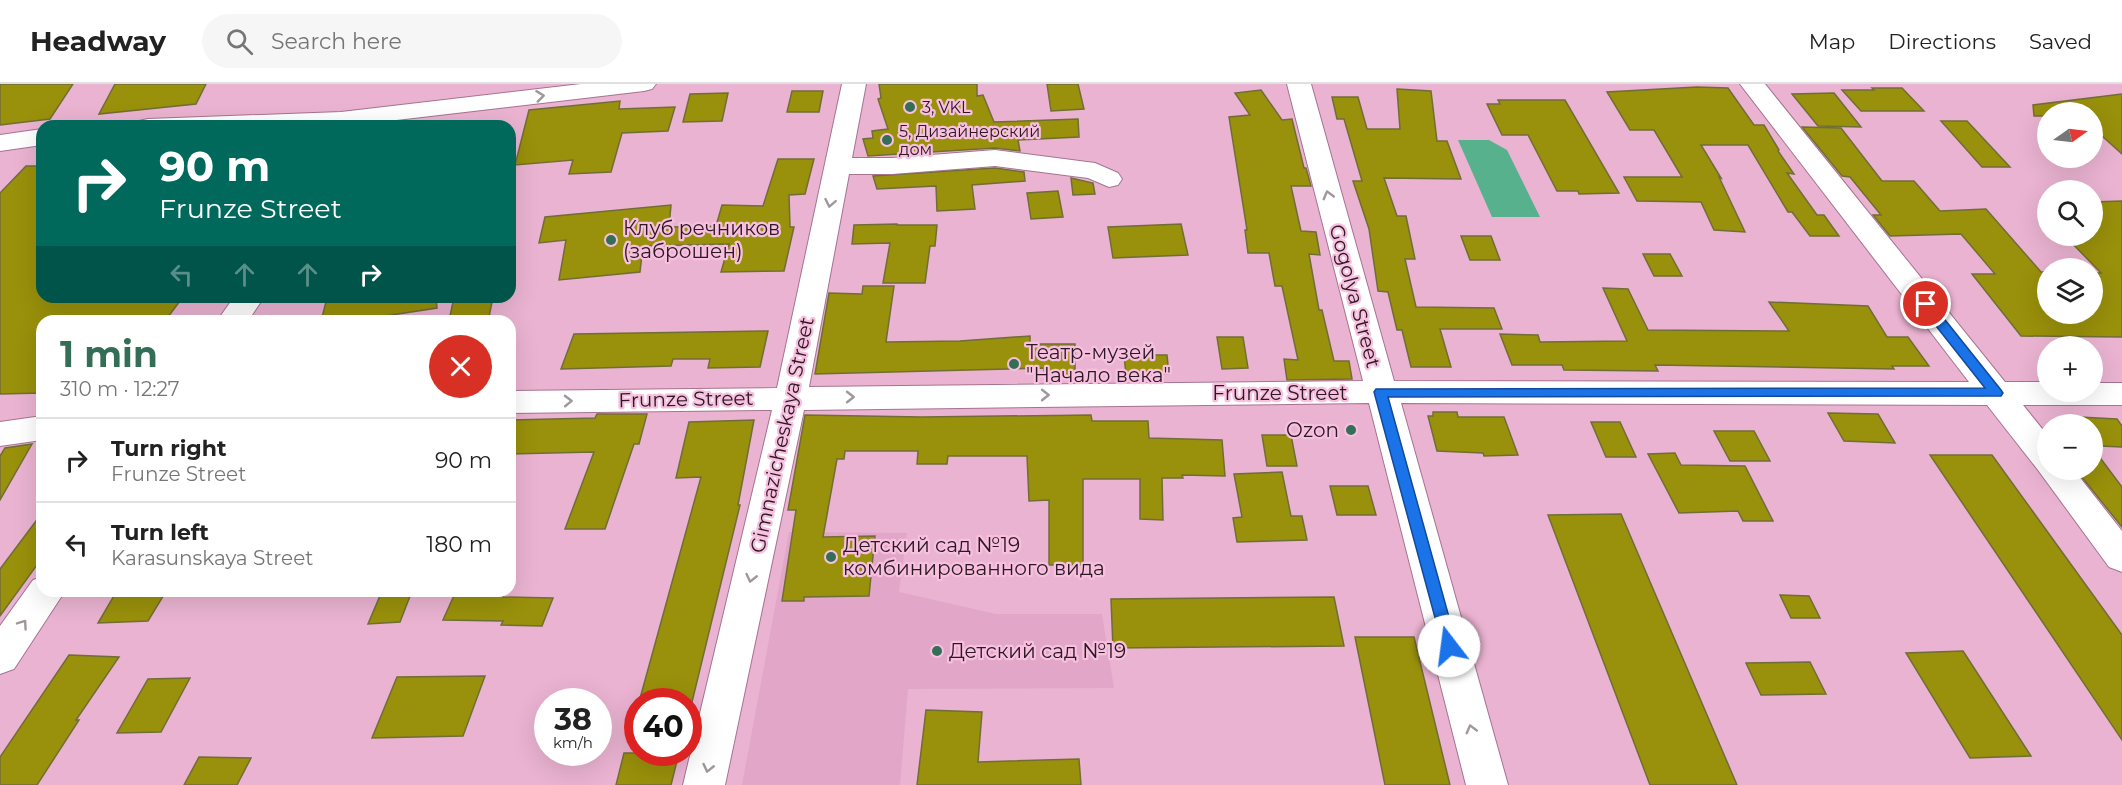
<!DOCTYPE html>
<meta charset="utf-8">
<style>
:root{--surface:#fff;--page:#f6f6f6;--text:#222;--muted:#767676;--line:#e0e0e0;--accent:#346e56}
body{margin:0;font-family:Montserrat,sans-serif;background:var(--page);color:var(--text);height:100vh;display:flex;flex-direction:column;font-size:22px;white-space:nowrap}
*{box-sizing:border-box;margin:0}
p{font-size:20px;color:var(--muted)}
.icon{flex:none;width:33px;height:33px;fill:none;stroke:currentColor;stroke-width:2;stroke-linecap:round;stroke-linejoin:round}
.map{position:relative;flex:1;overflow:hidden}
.side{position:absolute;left:36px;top:231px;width:480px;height:282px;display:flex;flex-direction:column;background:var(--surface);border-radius:18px;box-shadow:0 6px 24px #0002}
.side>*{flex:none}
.banner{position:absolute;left:36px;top:36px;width:480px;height:183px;border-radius:18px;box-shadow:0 6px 24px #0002;background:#00695c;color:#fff;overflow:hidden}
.needle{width:39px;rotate:76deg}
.tools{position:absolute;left:2037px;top:18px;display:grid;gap:12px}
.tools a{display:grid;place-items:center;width:66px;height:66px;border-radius:50%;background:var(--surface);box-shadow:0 6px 24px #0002;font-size:30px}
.speed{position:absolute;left:534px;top:604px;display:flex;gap:12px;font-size:30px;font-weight:700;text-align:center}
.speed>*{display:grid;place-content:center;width:78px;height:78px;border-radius:50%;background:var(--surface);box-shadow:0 6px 24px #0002;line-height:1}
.speed small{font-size:15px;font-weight:400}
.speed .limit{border:9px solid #d22;background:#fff;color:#111}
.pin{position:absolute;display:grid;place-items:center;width:51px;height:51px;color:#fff;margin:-26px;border:3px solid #fff;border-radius:50%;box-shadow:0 2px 6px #0007}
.me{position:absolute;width:66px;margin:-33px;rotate:345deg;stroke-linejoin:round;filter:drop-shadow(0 0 4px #0008)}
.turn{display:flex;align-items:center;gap:21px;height:126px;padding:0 24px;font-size:27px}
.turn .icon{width:78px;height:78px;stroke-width:2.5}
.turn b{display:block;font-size:42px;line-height:51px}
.lanes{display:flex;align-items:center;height:57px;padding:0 24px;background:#0003;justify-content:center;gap:30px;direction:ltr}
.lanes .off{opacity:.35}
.round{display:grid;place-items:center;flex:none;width:63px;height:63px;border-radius:32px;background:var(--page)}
.summary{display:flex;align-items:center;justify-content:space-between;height:102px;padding:0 24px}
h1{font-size:36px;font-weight:700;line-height:45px;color:var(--accent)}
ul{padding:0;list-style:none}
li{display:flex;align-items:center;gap:18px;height:84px;padding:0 24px;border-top:2px solid var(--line)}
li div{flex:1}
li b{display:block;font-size:22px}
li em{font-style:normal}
header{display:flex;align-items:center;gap:36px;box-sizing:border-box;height:84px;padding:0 30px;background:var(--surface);border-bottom:2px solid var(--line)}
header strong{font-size:28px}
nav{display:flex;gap:33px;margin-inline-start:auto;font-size:21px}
.search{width:420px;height:54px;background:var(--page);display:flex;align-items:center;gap:15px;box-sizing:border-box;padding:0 21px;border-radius:33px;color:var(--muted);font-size:22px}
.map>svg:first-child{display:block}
</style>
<header>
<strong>Headway</strong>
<div class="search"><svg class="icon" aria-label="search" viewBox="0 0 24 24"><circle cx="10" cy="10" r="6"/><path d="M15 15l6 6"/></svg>Search here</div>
<nav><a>Map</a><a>Directions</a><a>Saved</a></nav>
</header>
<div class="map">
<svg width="2122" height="701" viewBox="0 0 2122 701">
<rect width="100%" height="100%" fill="#eab3d1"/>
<!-- built -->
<path fill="#e2a6c8" d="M789 448 907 449 899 508 996 530H1102L1114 604 908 605 900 701H742Z"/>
<!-- green -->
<path fill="#56b18c" d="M1458 56H1489L1507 66 1540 133H1492Z"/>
<!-- building -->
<g fill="#99900b" stroke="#716d37" stroke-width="1.5">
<path d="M0 0H73L50 35 0 41Z"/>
<path d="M115 0H206L196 20 99 30Z"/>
<path d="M879 0H977V12L983 11 994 38 1078 35 1079 53 1018 56 1020 67 995 64 868 72 863 55 873 54 872 47 888 45 878 15 881 14Z"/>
<path d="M1047 0H1078L1084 25 1051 27Z"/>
<path d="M1697 3 1728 4 1754 41H1764L1779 66 1778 67 1794 90 1787 89 1817 131H1824L1839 152H1810L1792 128H1788L1748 61H1701L1721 94 1719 93 1745 148 1714 146 1701 118 1637 117 1624 93H1682L1654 46H1630L1607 8Z"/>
<path d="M1872 4H1902L1924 27H1861L1842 6H1874Z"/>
<path d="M1397 5 1431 7 1437 57H1447L1461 95 1384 94 1397 132H1406L1415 175H1405L1416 223 1494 224 1502 245H1440L1451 283H1411L1402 246H1397L1388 208 1378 207 1369 145 1353 97H1362L1344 35H1337L1332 13H1358L1367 45H1400Z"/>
<path d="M1261 6 1282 36 1292 35 1304 84H1306L1311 102H1291L1301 147 1316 148 1320 171 1309 170 1319 226H1322L1334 277H1349L1352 295 1287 296 1284 275 1298 276 1282 202H1275L1269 169H1248L1245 146H1247L1229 33 1250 31 1235 9Z"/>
<path d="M792 7H823L819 28H787Z"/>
<path d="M728 9 722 37 683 38 690 10Z"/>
<path d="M1834 9 1861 43 1818 42 1792 10Z"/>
<path d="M2122 10V70L2092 43V28H2048V32H2034L2033 21Z"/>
<path d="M1498 16H1565L1619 109 1579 110 1578 107H1557L1528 51H1502L1487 20H1500Z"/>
<path d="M620 17 619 25 675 23 668 47 622 49 611 88 569 90 573 76 515 81 529 26Z"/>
<path d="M1941 37H1967L2010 83H1982Z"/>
<path d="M1802 43 1841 44 1882 97H1914L1940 127 1986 125 2041 188H2048V230H2092V189H2101L2065 152H2092V118L2122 117V253L2021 252 1972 190H1995L1961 150 1890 152 1873 131H1881L1850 93 1842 92Z"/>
<path d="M778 75H814L805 110 789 111 790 143H794L784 187 721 188 729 160 643 162 640 188 559 196 566 156 539 159 545 133 671 121 669 143 716 142 722 121 763 122Z"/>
<path d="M26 82H42V213H183L165 237H42V309L0 310V109Z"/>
<path d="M995 84 1024 88 1025 97 972 101 975 125 937 127 936 102 877 105 873 92Z"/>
<path d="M1071 94 1093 99 1095 110 1073 111Z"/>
<path d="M1058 107 1063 133 1031 135 1027 109Z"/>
<path d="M897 140V141H937L935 162H930L925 199H883L890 159 852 160 854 141Z"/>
<path d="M1181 140 1188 171 1113 174 1108 143Z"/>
<path d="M1461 152H1491L1500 176H1470Z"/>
<path d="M1643 170H1670L1682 192H1654Z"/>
<path d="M863 202H894L886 258 960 257 1030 252V260H1075V290H1044V284L815 290 829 209 862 210Z"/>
<path d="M1603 204 1628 205 1648 246 1789 247 1769 218 1868 222 1887 253H1908L1929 282H1892L1894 285 1655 281 1658 287 1564 286 1562 281H1512L1500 250 1538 251 1540 258 1627 257Z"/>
<path d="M357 213H436L437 224 352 237H321L326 218Z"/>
<path d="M493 213 489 233 449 237 453 218Z"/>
<path d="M768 247 760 283 708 284 710 275H673L671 282 561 285 574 250Z"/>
<path d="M1217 253H1243L1248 284 1222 285Z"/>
<path d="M1124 271H1167L1169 290 1126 291Z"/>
<path d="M1433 328H1457L1458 333H1504L1518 371 1484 372 1483 369 1437 367 1428 332H1433Z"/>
<path d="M1828 329 1878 330 1895 359 1844 357Z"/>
<path d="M597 330H647L639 360H634L605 445H565L594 368 510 370V336L595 334Z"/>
<path d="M805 331 922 333 1091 331 1092 337H1148L1149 354 1222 356 1225 392 1182 391 1183 394H1162L1163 436 1140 435V395H1083V481H1049V416L1029 417 1027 372H948L947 380H917L918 367H845L844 375H837L823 453 875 452 869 512 804 513V517H782L796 426H788Z"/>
<path d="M2079 333 2117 335 2122 342V363L2100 362 2092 352V340H2085Z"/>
<path d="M754 336 738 421H740L692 618H639L701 393 676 394 689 338Z"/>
<path d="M1591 338H1620L1636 373H1606Z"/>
<path d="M1714 347H1754L1770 377H1730Z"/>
<path d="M1262 351H1291L1297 382H1267Z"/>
<path d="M32 360 0 416V372L5 364Z"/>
<path d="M2092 363 2122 403V443L2076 386H2092Z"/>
<path d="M1675 369 1681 381 1745 382 1773 437H1743L1738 427 1679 429 1648 370Z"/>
<path d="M1930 371H1992L2122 551V656Z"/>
<path d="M1282 388 1291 432H1302L1307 456 1237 458 1233 434 1242 433 1234 390Z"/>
<path d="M1330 402H1368L1376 431H1337Z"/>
<path d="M42 429V474L0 532V485Z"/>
<path d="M1621 430 1737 701H1650L1548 431Z"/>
<path d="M382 507H412L400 538 368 540Z"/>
<path d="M456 507H506L503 513 553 514 542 542 501 541 503 537 443 536Z"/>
<path d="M165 509 148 537 98 539 115 510Z"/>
<path d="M1780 511 1809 512 1820 534H1791Z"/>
<path d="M1334 513 1344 562 1113 564 1111 515Z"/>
<path d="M1355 553H1414L1450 701H1385Z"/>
<path d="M1963 567 2031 672 1970 674 1906 569Z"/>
<path d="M69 571 119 573 76 636H79L37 701H0V673Z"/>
<path d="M1810 578 1826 610 1761 611 1746 579Z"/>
<path d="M485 592 463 652 372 654 397 593Z"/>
<path d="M190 594 161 648 117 649 148 595Z"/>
<path d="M926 626 982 628 978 678 1079 675 1081 701H917Z"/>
<path d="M624 669H679L671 701H616Z"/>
<path d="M199 673 251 674 237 701H184Z"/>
</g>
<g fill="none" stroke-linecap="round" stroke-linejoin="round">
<!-- minor casing -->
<g stroke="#a67390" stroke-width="2">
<g id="minor">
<path d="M842 0H866L852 74H892L995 66 1095 79 1118 89 1122 95 1118 101 1109 103 1088 94 995 82 892 90H849L809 303 1363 297 1287 0H1311L1394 297 1969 298 1740 0H1765L2005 298H2048V308H2092V299H2122V321H2023L2048 352V386H2074L2122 447V488L2109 483 2038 386 1987 321 1401 319 1508 701H1466L1369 319 804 326 725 701H683L772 326 510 329V307L777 304Z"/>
<path d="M42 332V356L0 362V338Z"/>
</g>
</g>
<!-- major casing -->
<g stroke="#a67390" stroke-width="2">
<g id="major">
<path d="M581 0H656L652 5 644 7 345 42H136L139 37 148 35 341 28Z"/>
<path d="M42 45V61L0 67V51Z"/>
<path d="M234 213H264L248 237H217Z"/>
<path d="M42 493V507H65L14 585 0 590V542L33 496Z"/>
</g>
</g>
<!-- minor -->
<use href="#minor" fill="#fff" fill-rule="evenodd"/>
<!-- major -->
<use href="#major" fill="#fff" fill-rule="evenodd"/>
</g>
<!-- one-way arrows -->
<defs><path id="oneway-chevron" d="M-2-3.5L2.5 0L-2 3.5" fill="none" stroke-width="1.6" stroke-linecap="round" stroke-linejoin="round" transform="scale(1.5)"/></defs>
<g stroke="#a0979c">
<use href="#oneway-chevron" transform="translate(540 12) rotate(-7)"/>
<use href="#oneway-chevron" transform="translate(1328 111) rotate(-105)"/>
<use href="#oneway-chevron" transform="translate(830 119) rotate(101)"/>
<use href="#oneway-chevron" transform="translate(1045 311)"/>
<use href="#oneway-chevron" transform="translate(850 313)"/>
<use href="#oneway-chevron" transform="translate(568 317) rotate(-1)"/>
<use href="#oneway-chevron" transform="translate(751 494) rotate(103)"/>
<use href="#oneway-chevron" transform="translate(23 540) rotate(-55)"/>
<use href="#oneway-chevron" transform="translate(1471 645) rotate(-105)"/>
<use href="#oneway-chevron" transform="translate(708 684) rotate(103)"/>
</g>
<!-- route -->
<path fill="#1a73e8" stroke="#114b97" stroke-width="1.5" d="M1926 216 1930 217 2001 306 2003 309 2001 312 1388 313 1457 562 1455 567 1449 569 1444 567 1374 308 1376 305 1985 304 1921 223V217Z"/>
<!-- markers -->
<g fill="#346e56" stroke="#f7c0de" stroke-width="2">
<circle cx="910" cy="23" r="6"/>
<circle cx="887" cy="56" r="6"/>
<circle cx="611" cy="156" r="6"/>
<circle cx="1014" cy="280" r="6"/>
<circle cx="1351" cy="346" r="6"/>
<circle cx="831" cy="473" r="6"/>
<circle cx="937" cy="567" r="6"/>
</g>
<g text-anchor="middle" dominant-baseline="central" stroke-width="4.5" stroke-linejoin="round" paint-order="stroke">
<!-- far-poi labels -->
<g font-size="16" fill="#2c1824" stroke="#f7c0de" text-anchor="start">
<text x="922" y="23">3, VKL</text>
<text x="899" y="47">5, Дизайнерский<tspan x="899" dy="18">дом</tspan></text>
</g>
<!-- poi labels -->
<g font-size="20" fill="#2c1824" stroke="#f7c0de" text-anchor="start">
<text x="623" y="144">Клуб речников<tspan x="623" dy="23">(заброшен)</tspan></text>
<text x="1026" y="268">Театр-музей<tspan x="1026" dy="23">"Начало века"</tspan></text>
<text x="1339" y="346" text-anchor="end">Ozon</text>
<text x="843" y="461">Детский сад №19<tspan x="843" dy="23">комбинированного вида</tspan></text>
<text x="949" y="567">Детский сад №19</text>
</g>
<!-- street labels -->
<g font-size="20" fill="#2c1824" stroke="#f7c0de">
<text transform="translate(1355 212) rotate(75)">Gogolya Street</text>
<text x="1280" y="309">Frunze Street</text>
<text transform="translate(686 315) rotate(-1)">Frunze Street</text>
<text transform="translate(782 351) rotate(-78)">Gimnazicheskaya Street</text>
</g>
</g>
</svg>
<div class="tools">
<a><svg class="needle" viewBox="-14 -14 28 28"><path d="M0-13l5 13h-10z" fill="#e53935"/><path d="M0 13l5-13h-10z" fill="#767676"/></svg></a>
<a><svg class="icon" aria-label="search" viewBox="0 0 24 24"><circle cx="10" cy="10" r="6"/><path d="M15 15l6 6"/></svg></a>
<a><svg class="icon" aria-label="layers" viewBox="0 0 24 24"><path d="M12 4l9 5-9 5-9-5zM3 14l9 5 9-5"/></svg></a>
<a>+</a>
<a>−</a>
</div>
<div class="speed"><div>38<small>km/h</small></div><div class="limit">40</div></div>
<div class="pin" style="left:1926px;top:220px;background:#d93025"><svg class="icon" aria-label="arrive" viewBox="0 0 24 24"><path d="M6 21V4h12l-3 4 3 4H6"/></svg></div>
<svg class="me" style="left:1449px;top:562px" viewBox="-20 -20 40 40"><circle r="19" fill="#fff"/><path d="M0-13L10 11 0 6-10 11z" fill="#1a73e8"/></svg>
<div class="banner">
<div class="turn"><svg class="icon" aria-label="right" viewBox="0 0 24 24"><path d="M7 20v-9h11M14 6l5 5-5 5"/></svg><div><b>90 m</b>Frunze Street</div></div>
<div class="lanes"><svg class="icon off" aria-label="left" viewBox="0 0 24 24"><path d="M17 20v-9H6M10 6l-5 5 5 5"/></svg><svg class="icon off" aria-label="ahead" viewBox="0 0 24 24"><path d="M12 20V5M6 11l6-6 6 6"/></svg><svg class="icon off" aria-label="ahead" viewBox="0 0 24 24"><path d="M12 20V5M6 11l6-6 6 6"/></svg><svg class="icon" aria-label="right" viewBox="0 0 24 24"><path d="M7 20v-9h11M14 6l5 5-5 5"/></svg></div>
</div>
<section class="side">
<div class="summary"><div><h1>1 min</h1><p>310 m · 12:27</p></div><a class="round" style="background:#d93025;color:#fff"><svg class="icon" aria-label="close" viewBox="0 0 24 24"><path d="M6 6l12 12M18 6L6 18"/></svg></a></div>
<ul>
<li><svg class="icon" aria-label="right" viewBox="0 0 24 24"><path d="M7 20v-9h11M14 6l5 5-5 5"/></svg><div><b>Turn right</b><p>Frunze Street</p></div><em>90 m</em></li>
<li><svg class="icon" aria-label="left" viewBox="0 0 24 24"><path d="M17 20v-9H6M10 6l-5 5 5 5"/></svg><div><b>Turn left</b><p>Karasunskaya Street</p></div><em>180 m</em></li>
</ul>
</section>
</div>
